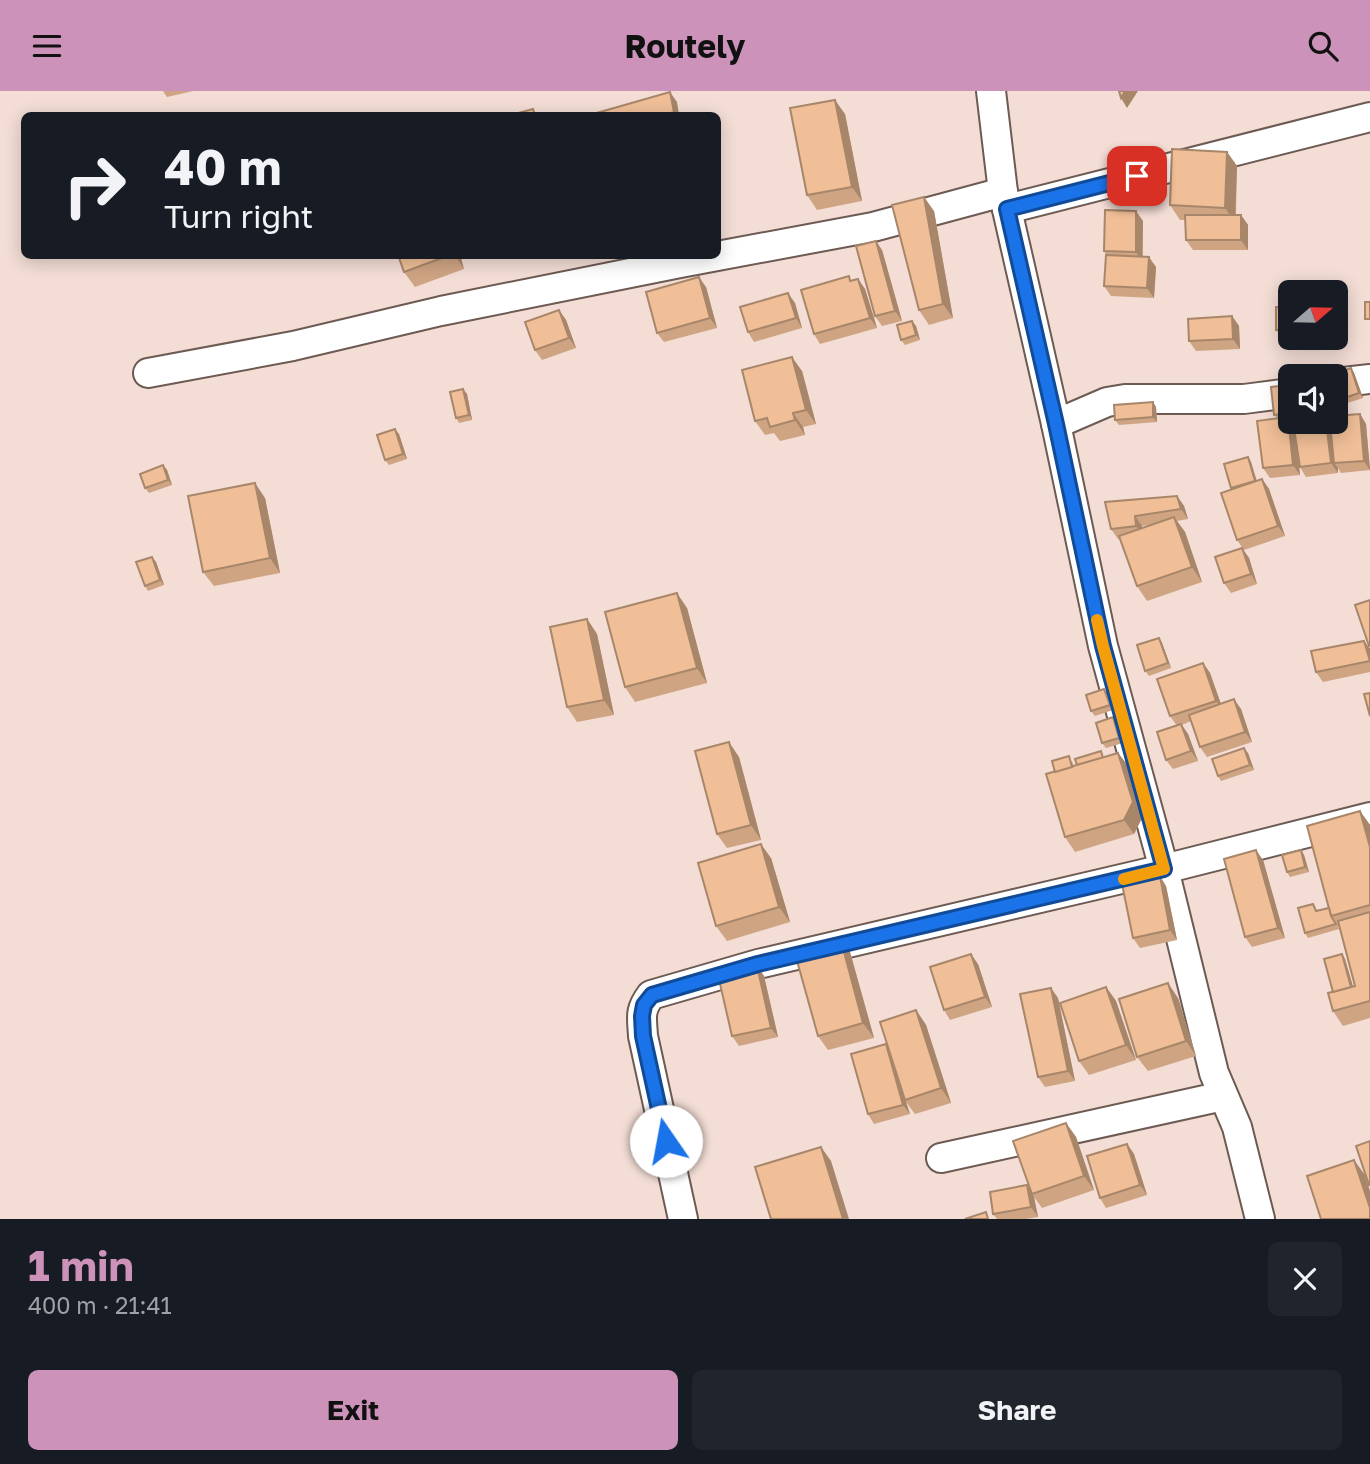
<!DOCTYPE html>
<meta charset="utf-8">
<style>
:root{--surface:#171b24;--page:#20242c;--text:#f1f3f6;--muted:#9ea1a6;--accent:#cc92b9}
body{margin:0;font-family:"Golos Text",sans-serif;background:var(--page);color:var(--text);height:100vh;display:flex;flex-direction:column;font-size:26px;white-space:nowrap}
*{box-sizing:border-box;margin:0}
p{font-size:23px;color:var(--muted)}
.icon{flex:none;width:38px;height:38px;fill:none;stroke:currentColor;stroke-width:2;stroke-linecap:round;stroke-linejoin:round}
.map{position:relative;height:1128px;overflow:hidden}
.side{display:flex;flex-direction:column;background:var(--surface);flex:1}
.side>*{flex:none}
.top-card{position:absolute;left:21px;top:21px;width:700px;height:147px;border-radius:10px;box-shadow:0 4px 18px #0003;background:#171b24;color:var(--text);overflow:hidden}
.needle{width:46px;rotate:70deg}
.controls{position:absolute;left:1278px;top:189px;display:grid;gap:14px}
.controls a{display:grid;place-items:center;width:70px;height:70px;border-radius:10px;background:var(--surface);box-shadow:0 4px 18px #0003;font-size:35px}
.pin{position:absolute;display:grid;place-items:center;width:60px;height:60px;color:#fff;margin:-30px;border-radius:14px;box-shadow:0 4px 10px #0006}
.me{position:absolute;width:77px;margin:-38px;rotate:348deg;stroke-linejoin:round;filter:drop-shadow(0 0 5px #0008)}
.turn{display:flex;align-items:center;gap:24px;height:147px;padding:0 28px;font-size:32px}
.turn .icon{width:91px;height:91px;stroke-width:2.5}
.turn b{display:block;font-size:49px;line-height:60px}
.round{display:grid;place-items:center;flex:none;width:74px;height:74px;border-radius:10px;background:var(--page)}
.overview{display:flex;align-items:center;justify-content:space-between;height:119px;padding:0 28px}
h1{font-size:42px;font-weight:700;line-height:52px;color:var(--accent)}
.action{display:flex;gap:14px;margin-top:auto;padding:14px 28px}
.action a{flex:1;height:80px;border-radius:10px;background:var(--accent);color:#111;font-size:28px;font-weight:700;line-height:80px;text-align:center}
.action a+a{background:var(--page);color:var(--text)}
header{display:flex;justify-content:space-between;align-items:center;height:91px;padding:0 28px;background:var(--accent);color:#111;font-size:32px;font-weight:700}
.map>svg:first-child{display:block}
</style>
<header><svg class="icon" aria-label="menu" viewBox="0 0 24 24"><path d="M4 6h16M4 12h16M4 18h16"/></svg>Routely<svg class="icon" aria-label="search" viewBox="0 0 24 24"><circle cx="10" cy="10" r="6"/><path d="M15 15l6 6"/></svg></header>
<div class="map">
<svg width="1370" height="1128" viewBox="0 0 1370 1128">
<rect width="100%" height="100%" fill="#f3ddd5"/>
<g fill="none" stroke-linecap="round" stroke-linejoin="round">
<!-- minor casing -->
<g stroke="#6c5a53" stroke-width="32">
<g id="minor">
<path d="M991 0 1003 101 1056 333 1103 555 1164 778 1214 982 1237 1036 1260 1128"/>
<path d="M1007 118 1370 26"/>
<path d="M148 282 293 255 441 220 680 172 873 136 1003 101"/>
<path d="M1335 292 1370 288"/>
<path d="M1056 333 1107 311 1125 308H1244L1290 302"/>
<path d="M941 1067 1223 1005"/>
<path d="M683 1128 643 945C642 926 639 920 651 904L758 873 1164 778 1370 726"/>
</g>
</g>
<!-- minor -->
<use href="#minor" stroke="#fff" stroke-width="28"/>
</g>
<!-- wall -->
<g fill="#cea483" fill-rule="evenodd">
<path d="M163 0H193L167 6Z"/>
<path d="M845 23 862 110 817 119 807 104Z"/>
<path d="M1227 61 1237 75 1236 124H1241L1248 134V159H1193L1186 149 1185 129H1180L1170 114Z"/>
<path d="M934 120 953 227 929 234 919 219Z"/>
<path d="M1143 130V165L1156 176 1154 207 1111 205 1104 195 1106 164 1104 160Z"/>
<path d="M882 159 902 230 882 235 875 225Z"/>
<path d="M398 164H460L464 178 415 196 404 181Z"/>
<path d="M858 188 865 198 877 237 820 253 814 243 852 190Z"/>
<path d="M706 196 717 237 664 251 657 242Z"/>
<path d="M795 212 802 237 754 251 748 241Z"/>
<path d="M1290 217V247H1327V249L1283 248 1276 239Z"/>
<path d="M559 219 566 229 576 257 542 269 535 259Z"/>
<path d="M1232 225 1239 235 1240 258 1196 260 1189 250Z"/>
<path d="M912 230 916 235 920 249 905 254 901 249Z"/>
<path d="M1351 277 1354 282 1363 307 1338 315 1335 312V285Z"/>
<path d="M802 280 816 333 803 336 805 344 780 350 774 342 765 344 755 330Z"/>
<path d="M1290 296 1289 327 1290 331H1291L1294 335 1335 331 1360 323 1366 333 1370 379 1341 382 1338 377V382L1306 386 1300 376 1298 368 1300 384 1270 387 1263 377 1277 327 1274 324Z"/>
<path d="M463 298 467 303 472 329 459 332 456 327Z"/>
<path d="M1153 311 1156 316 1157 331 1119 334 1115 329Z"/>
<path d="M399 343 407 368 389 374 385 369Z"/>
<path d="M1248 366 1251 371 1257 390 1262 388 1269 398 1285 445 1244 459 1237 449 1231 397Z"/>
<path d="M163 374 167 379 172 394 149 402 145 397Z"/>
<path d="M1177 405 1184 415 1188 428 1177 430 1185 441 1202 491 1147 510 1137 495 1120 448H1118L1111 438 1105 411ZM1157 433 1142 438V435Z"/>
<path d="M265 407 280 482 214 495 203 481Z"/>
<path d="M1242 457 1249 467 1257 493 1231 502 1224 492Z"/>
<path d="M152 466 156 471 164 494 148 500 145 495Z"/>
<path d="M687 517 707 592 635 611 625 596Z"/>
<path d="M587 528 597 543 614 624 577 631 567 616Z"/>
<path d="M1159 547 1162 552 1171 577 1149 585 1145 580Z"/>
<path d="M1364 550 1370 558V581L1323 591 1316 581Z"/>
<path d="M1203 572 1210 582 1221 613 1241 618 1252 651 1207 666 1200 656 1191 630 1182 634 1188 643 1198 670 1173 678 1166 669 1177 635 1170 625Z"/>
<path d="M1108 603 1113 619 1095 625 1091 620Z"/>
<path d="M1113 626 1117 631 1123 652 1106 657 1102 652Z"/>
<path d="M1118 662 1129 676 1143 725 1134 743 1075 761 1065 746 1055 681 1072 670 1074 675Z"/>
<path d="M1248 662 1254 679 1221 690 1218 685Z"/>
<path d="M739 666 761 749 727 757 717 743Z"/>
<path d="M1360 720 1370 734V927L1343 935 1333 920V901L1342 863 1345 868 1353 895H1355L1339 836 1338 835 1339 838 1308 847 1305 842 1317 818 1318 820 1329 817Z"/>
<path d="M1301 759 1304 764 1309 781 1290 786 1287 781Z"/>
<path d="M771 767 790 831 727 850 716 835Z"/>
<path d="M1263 769 1285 847 1252 856 1245 846Z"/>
<path d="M1166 795 1177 849 1140 857 1133 847Z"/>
<path d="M840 846 850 861 874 947 828 959 818 945Z"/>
<path d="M978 873 992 916 950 929 944 919Z"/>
<path d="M757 875 764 885 778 946 739 955 732 945Z"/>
<path d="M1106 896 1116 910 1136 969 1089 984 1079 970Z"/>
<path d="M1058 907 1075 990 1045 996 1038 986Z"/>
<path d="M1178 907 1196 965 1148 980 1137 966Z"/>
<path d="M916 919 926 934 951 1012 915 1023 906 1011 910 1023 874 1033 868 1023 886 953Z"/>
<path d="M1066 1032 1076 1046 1094 1099 1042 1117 1034 1106 1038 1126 1026 1128H997L993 1123 1027 1094 1031 1100Z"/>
<path d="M1127 1053 1134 1063 1147 1104 1106 1117 1100 1107Z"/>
</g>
<!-- shaded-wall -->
<g fill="#a8866a">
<path d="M1125 0H1138L1127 17 1121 7Z"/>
<path d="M670 1 677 11 679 24H676L674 21Z"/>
<path d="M835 9 845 23 862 110 852 96Z"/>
<path d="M1227 61 1237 75 1235 131 1225 117Z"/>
<path d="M924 106 934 120 953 227 943 213Z"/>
<path d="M1136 120 1143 130 1142 171 1136 161Z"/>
<path d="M1241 124 1248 134V159L1241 149Z"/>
<path d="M876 150 882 159 902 230 895 220Z"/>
<path d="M455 164H460L464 178Z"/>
<path d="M1149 166 1156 176 1154 207 1147 197Z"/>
<path d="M699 186 706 196 717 237 710 227Z"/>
<path d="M858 188 865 198 877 237 870 227Z"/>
<path d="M788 202 795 212 802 237 796 227Z"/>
<path d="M559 219 566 229 576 257 569 247Z"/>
<path d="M1232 225 1239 235 1240 258 1233 248Z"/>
<path d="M912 230 916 235 920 249 916 244Z"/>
<path d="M792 266 802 280 816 333 806 319Z"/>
<path d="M1351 277 1354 282 1363 307 1359 302Z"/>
<path d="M463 298 467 303 472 329 469 324Z"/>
<path d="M1153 311 1156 316 1157 331 1153 326Z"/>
<path d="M793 322 803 336 805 344 795 329Z"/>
<path d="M1360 323 1366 333 1370 379 1364 370Z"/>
<path d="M1288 326 1290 331H1291L1295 336 1300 384 1293 374Z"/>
<path d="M1326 331H1331L1334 372 1338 377V382L1331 372Z"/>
<path d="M395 338 399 343 407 368 403 363Z"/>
<path d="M1248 366 1251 371 1258 395 1255 390Z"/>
<path d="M163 374 167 379 172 394 168 389Z"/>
<path d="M1262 388 1269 398 1285 445 1278 435Z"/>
<path d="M255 392 265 407 280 482 270 467Z"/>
<path d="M1177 405 1184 415 1188 428 1181 418Z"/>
<path d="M1135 425 1142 435 1143 445 1136 435Z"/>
<path d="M1174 426 1185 441 1202 491 1192 476Z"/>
<path d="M1242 457 1249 467 1257 493 1251 483Z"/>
<path d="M152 466 156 471 164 494 160 489Z"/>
<path d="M677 502 687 517 707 592 697 577Z"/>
<path d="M587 528 597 543 614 624 604 609Z"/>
<path d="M1159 547 1162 552 1171 577 1168 572Z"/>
<path d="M1364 550 1370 558V567Z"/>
<path d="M1203 572 1210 582 1223 619 1216 610Z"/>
<path d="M1104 598 1108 603 1113 619 1110 614Z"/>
<path d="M1234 608 1241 618 1252 651 1245 641Z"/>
<path d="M1113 626 1117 631 1123 652 1119 647Z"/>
<path d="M1181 633 1188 643 1198 670 1191 660Z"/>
<path d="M729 651 739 666 761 749 751 734Z"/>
<path d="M1244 657 1248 662 1254 679 1250 674Z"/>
<path d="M1118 662 1129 676 1143 725 1134 743 1124 729Z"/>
<path d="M1360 720 1370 734V756Z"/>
<path d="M761 753 771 767 790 831 779 816Z"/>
<path d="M1256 759 1263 769 1285 847 1278 837Z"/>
<path d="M1301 759 1304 764 1309 781 1305 776Z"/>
<path d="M1160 785 1166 795 1177 849 1170 839Z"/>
<path d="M840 846 850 861 874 947 863 932Z"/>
<path d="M971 863 978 873 992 916 985 906Z"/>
<path d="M1342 863 1345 868 1355 903 1351 898Z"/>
<path d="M757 875 764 885 778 946 771 937Z"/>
<path d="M1168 892 1178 907 1196 965 1186 950Z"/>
<path d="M1106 896 1116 910 1136 969 1126 954Z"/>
<path d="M1051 897 1058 907 1075 990 1068 980Z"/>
<path d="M916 919 926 934 951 1012 941 997Z"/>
<path d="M886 953 906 1011 910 1023 903 1014Z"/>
<path d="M1066 1032 1076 1046 1094 1099 1084 1085Z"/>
<path d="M1127 1053 1134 1063 1147 1104 1140 1094Z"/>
<path d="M821 1056 831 1070 849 1128H843Z"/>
<path d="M1354 1069 1365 1084 1370 1100V1117Z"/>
<path d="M1027 1094 1034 1106 1038 1126 1031 1116Z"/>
</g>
<!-- building -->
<g fill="#f0bf98" stroke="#a8866a" stroke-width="2">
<path d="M1119 0H1125L1121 7Z"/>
<path d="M670 1 674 21 665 24H594L593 23Z"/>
<path d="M835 9 852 96 807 104 790 17Z"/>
<path d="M533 18 535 24H511Z"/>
<path d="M1172 58 1227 61 1225 117 1170 114Z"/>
<path d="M924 106 943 213 919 219 892 114Z"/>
<path d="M1105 119 1136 120V161L1104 160Z"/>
<path d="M1185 124H1241V149H1186Z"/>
<path d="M876 150 895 220 875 225 856 155Z"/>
<path d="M398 164H450L404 181Z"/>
<path d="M1106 164 1149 166 1147 197 1104 195Z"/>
<path d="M849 185 850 190 858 188 870 227 814 243 801 199Z"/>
<path d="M699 186 710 227 657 242 646 201Z"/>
<path d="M788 202 796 227 748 241 740 216Z"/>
<rect x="1365" y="211" width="5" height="17"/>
<path d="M1276 216 1290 217V239H1276Z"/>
<path d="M559 219 569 247 535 259 525 231Z"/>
<path d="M1232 225 1233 248 1189 250 1188 228Z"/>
<path d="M912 230 916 244 901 249 897 234Z"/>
<path d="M792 266 806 319 793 322 795 329 770 336 767 327 755 330 742 279Z"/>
<path d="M1351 277 1359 302 1335 310V285H1327Z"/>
<path d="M1289 294 1290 322 1274 324 1271 296Z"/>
<path d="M463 298 469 324 456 327 450 301Z"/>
<path d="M1153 311V326L1115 329 1114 314Z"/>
<path d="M1360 323 1364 370 1334 372 1330 331H1335V325Z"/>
<path d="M1288 326 1293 374 1263 377 1257 330Z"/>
<path d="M1293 331H1326L1331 372 1300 376Z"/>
<path d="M395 338 403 363 385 369 377 344Z"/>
<path d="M1248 366 1255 390 1231 397 1224 373Z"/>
<path d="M163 374 168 389 145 397 140 383Z"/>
<path d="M1262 388 1278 435 1237 449 1221 402Z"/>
<path d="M255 392 270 467 203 481 188 405Z"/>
<path d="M1177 405 1181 418 1135 425 1136 435 1111 438 1105 411Z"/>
<path d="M1174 426 1192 476 1137 495 1119 445Z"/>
<path d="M1242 457 1251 483 1224 492 1215 466Z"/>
<path d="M152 466 160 489 145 495 136 471Z"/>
<path d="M677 502 697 577 625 596 605 521Z"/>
<path d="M1370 509V554L1369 555 1355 514Z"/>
<path d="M587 528 604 609 567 616 550 536Z"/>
<path d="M1159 547 1168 572 1145 580 1137 554Z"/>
<path d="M1364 550 1370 570 1316 581 1311 560Z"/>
<path d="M1203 572 1216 610 1170 625 1157 588Z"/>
<path d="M1104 598 1110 614 1091 620 1086 604Z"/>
<path d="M1370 602V625L1364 603Z"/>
<path d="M1234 608 1245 641 1200 656 1189 624Z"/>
<path d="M1113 626 1119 647 1102 652 1096 632Z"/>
<path d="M1181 633 1191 660 1166 669 1157 641Z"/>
<path d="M729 651 751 734 717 743 695 660Z"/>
<path d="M1244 657 1250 674 1218 685 1212 668Z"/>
<path d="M1101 660 1103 667 1077 674 1075 668Z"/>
<path d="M1118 662 1133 711 1124 729 1065 746 1046 683Z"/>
<path d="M1069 665 1072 676 1055 681 1052 670Z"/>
<path d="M1360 720 1370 756V814L1331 825 1307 735Z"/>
<path d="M761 753 779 816 716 835 698 772Z"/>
<path d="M1256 759 1278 837 1245 846 1224 768Z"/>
<path d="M1301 759 1305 776 1287 781 1282 764Z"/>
<path d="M1160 785 1170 839 1133 847 1122 793Z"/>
<path d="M1313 813 1316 820 1329 817 1331 825 1336 833 1305 842 1298 817Z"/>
<path d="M1370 821V910L1333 920 1328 902 1355 895 1338 830Z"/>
<path d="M840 846 863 932 818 945 794 859Z"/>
<path d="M971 863 985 906 944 919 930 876Z"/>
<path d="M1342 863 1351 896 1333 901 1324 868Z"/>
<path d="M757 875 771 937 732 945 718 884Z"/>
<path d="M1168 892 1186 950 1137 966 1119 908Z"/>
<path d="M1106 896 1126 954 1079 970 1060 912Z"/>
<path d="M1051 897 1068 980 1038 986 1020 903Z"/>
<path d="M916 919 941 997 905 1009 880 931Z"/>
<path d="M886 953 903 1014 868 1023 851 963Z"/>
<path d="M1066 1032 1084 1085 1032 1103 1013 1050Z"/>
<path d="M1370 1050V1094H1369L1356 1055Z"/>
<path d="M1127 1053 1140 1094 1100 1107 1087 1065Z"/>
<path d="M821 1056 843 1128H771L755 1076Z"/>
<path d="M1354 1069 1370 1117V1128H1321L1307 1085Z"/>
<path d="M1027 1094 1031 1116 993 1123 990 1101Z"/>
<path d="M986 1121 988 1128H965Z"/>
</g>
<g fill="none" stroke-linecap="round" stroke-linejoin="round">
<!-- route casing -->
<g stroke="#114b97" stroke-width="18">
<path id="route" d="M666 1050 643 945 642 925 644 914 652 904 758 873 1164 778 1103 555 1056 333 1007 118 1137 85"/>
</g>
<!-- route -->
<use href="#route" stroke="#1a73e8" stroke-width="12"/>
<!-- slow -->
<path stroke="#f59e0b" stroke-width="12" d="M1097 529 1103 555 1164 778 1124 788"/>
</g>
</svg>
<div class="controls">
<a><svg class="needle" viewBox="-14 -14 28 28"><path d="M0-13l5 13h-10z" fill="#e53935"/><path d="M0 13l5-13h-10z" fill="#9ea1a6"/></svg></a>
<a><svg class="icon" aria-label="sound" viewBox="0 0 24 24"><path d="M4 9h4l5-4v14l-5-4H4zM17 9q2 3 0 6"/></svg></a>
</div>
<div class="pin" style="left:1137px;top:85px;background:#d93025"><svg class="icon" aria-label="arrive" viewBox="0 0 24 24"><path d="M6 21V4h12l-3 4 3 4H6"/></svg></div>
<svg class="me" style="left:666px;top:1050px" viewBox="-20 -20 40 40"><circle r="19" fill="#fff"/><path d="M0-13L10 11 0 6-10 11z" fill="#1a73e8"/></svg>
<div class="top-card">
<div class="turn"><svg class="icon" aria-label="right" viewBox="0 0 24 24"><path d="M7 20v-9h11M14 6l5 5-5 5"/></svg><div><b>40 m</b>Turn right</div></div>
</div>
</div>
<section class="side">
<div class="overview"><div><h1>1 min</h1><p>400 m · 21:41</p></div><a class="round"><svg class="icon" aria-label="close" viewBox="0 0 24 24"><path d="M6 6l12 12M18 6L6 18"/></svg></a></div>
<div class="action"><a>Exit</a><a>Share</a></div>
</section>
